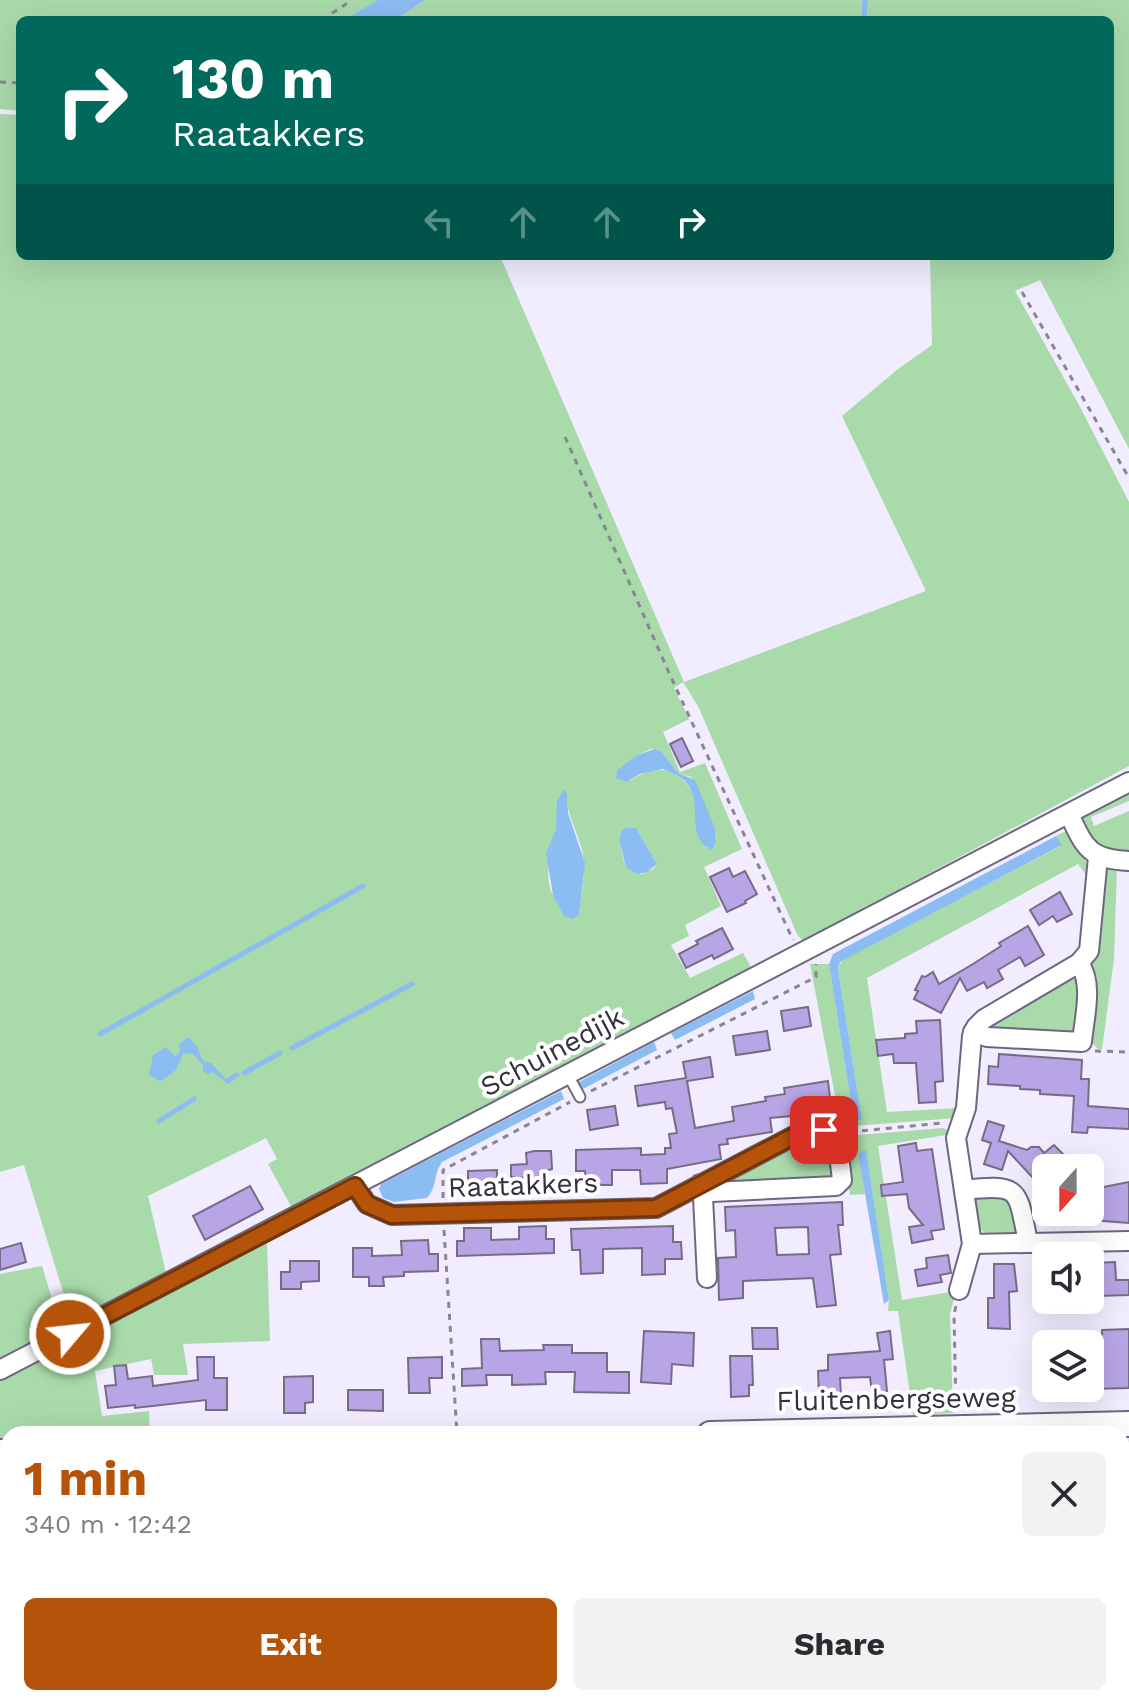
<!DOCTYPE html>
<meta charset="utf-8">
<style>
:root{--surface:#fff;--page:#f2f2f3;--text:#2b2b33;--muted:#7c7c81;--accent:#b45309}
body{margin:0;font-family:"Work Sans",sans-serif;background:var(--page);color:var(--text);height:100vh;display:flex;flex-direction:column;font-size:30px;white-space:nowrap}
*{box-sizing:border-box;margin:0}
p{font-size:26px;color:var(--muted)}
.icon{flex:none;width:44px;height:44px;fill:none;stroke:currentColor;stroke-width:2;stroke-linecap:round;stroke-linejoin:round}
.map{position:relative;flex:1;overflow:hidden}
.sheet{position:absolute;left:0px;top:1426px;width:1130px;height:280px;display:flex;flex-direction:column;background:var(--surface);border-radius:24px 24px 0 0;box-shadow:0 8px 32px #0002}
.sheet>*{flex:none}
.hud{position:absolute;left:16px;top:16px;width:1098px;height:244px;border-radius:12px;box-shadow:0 8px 32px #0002;background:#00695c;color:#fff;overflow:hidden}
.needle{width:52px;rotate:201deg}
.controls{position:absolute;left:1032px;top:1154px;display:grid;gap:16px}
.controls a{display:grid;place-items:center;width:72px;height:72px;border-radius:12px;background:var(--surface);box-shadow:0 8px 32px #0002;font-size:40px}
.pin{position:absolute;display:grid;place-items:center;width:68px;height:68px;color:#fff;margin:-34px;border-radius:16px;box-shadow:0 4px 12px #0006}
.me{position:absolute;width:88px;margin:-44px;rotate:62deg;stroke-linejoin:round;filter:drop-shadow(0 0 6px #0008)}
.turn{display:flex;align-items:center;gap:28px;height:168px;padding:0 24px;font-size:36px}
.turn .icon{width:104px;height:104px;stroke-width:2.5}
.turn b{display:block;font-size:56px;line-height:68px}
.lanes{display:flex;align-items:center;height:76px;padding:0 24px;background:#0003;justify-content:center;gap:40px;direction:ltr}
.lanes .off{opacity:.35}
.round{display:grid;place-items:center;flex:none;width:84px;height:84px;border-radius:12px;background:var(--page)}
.headline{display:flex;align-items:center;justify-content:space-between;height:136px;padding:0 24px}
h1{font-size:48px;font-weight:700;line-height:60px;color:var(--accent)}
.button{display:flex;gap:16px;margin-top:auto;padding:16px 24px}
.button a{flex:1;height:92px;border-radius:12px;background:var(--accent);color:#fff;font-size:32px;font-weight:700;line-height:92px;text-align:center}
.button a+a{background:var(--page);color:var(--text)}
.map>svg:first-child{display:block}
</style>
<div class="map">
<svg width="1129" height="1706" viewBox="0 0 1129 1706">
<rect width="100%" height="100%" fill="#f1ecfe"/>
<!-- green -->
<g fill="#a9daaa" fill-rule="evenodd">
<path d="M0 0H402L370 20H20V111L0 109Z"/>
<path d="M425 0H1129V449L1040 280 1015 291 1079 405 1129 502V766L803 941 797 934 698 706 683 682 674 688 689 719 663 732 680 772 705 763 742 849 704 867 721 906 685 925 689 936 671 945 690 978 743 953 750 965 749 974 293 1210 268 1164 277 1159 266 1138 148 1196 166 1273 72 1321 24 1165 0 1172V114L20 115V256H500L684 682 926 591 842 416 898 369 932 345 930 256H1110V20H395ZM651 749 662 752 678 773 691 777 715 828 716 846 707 848C704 842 699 838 697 832 693 822 697 817 697 807 696 790 677 769 659 770 648 770 639 775 630 781L616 774 637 755ZM567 793C566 815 577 830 582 850 587 871 581 893 579 915 572 909 558 902 553 895 539 871 560 818 567 793ZM636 828 657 864 653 869 641 874 624 862 619 840 621 831Z"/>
<path d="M1129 788V801L1091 817 1094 826 1129 811V855L1100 851 1082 822C1086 803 1112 796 1129 788Z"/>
<path d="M1068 830 1085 858 1089 879 1078 864 867 978 887 1112 957 1108 956 1118 841 1127 810 964H829L854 1121 862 1120 838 969 842 960 1061 846 1056 836Z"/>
<path d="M1110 866H1117L1114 959 1102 1049H1098L1089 1040 1088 966 1105 869Z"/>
<path d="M1074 973 1081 976 1076 1035 989 1029V1024Z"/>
<path d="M943 1128 951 1132V1137L946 1135 878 1146 902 1300 956 1291 950 1314 953 1413 913 1415 898 1311H888L889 1300 866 1151 859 1153 865 1194 850 1195 842 1141 846 1136Z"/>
<path d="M806 1135 830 1138 834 1177 826 1181 719 1185Z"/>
<path d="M1006 1192 1020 1235H987L976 1225 972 1196Z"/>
<path d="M347 1194 352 1199 267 1243 270 1341 183 1344 188 1375H154L151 1359 95 1371 102 1416 149 1411 150 1434H8V1440H0V1376Z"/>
<path d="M42 1266 61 1328 0 1366V1274Z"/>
<path d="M0 1458H8V1698H230V1706H0Z"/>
<path d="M1122 1554H1129V1706H985L984 1698H1122Z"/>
<rect x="287" y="1698" width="231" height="8"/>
<path d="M628 1698H922L923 1706H628Z"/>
</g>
<!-- water -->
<g fill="#8bbcf2">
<path d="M378 0H425L395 20H344Z"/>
<path d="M655 749 662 752 678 773 695 780 715 828 716 844 712 850C675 831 720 787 662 769L640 774 627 782 616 778 617 771 637 755Z"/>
<path d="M564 790 567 793 568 813 585 863 579 915 572 919 564 916 553 895 546 853 556 830 557 800Z"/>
<path d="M626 828H636L657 864 647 872 637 874 626 867 619 840 621 831Z"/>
<path d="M1056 836 1062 845 840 962 838 969 862 1120 854 1121 829 964 833 954Z"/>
<path d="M753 991 755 999 675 1040 671 1033Z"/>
<path d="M188 1037 197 1046 202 1060 211 1063 226 1079 236 1072 240 1075 228 1084 213 1072 208 1074 203 1071V1065L192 1053 183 1054 176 1070 161 1081 149 1075 153 1055 166 1047 175 1056 180 1051 179 1044Z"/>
<path d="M654 1042 657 1050 581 1090 577 1083Z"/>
<path d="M561 1091 564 1099 442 1162C433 1175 438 1185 427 1198L394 1202 383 1198 379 1189 381 1184Z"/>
<path d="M866 1150 889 1300 884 1304 858 1153Z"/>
</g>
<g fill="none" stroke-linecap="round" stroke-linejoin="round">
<!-- stream -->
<g stroke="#8bbcf2" stroke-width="5">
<path d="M864 20 865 0"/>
<path d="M100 1034 363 886"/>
<path d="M292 1048 412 984"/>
<path d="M244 1073 280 1053"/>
<path d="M159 1121 194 1099"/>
</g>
</g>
<!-- building -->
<g fill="#b8a5e5" stroke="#756d88" stroke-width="2" fill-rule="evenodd">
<path d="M682 738 693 761 681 767 670 744Z"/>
<path d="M729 868 733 877 745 871 757 894 745 901 746 903 727 912 710 877Z"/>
<path d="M1060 892 1072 914 1057 922 1053 916 1039 925 1030 910Z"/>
<path d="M1028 926 1044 955 1025 966 1020 957 998 970 1003 979 987 988 984 982 967 991 960 978 941 1013 914 999 918 991 915 990 922 976 925 977 933 972 939 984 973 964 1001 946 999 943Z"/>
<path d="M722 928 733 949 714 959 712 955 686 968 679 954 698 944 696 941Z"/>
<path d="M808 1007 811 1026 784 1031 781 1011Z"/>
<path d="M940 1020 943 1081 935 1082 936 1102 919 1103 916 1063H894L893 1054 878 1056 876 1040 905 1038V1034L917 1033 916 1021Z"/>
<path d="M767 1031 770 1050 736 1055 733 1036Z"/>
<path d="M999 1054 1082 1060 1081 1079H1089L1088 1106 1129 1109V1129L1088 1127 1087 1133 1072 1132 1074 1096 1040 1094V1090L1020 1089V1086L988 1084 989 1066 998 1067Z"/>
<path d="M710 1057 713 1077 687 1081 695 1128 734 1121 732 1107 766 1101 765 1097 785 1094 784 1088 828 1081 830 1098 821 1099 824 1113 770 1118 772 1132 727 1139 728 1144 719 1145 721 1159 667 1169V1183L641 1184 640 1170H612V1185H586L585 1171H576V1150L641 1148V1155L665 1154V1148H671L669 1134 677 1133 672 1108 666 1109 665 1102 638 1106 635 1086 686 1078 683 1062Z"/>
<path d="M615 1106 618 1125 590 1130 587 1110Z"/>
<path d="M988 1121 1004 1126 999 1141 1027 1150 1031 1147H1039L1044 1153 1054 1145 1065 1156 1052 1168H1046V1171H1042L1034 1179 1008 1151 1002 1170 984 1164 991 1143 982 1140Z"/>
<path d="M916 1143 917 1151 932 1149 944 1229 931 1231 933 1239 912 1243 909 1227 923 1225 909 1208 907 1194 882 1196 881 1185 903 1182 898 1146Z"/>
<path d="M534 1151H551L552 1169 540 1173 541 1179 511 1177V1165L527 1164 526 1153Z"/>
<path d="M497 1170V1189L468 1190V1171Z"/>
<path d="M1129 1182V1223L1091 1220 1093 1189Z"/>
<path d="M250 1186 263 1209 205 1240 193 1216Z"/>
<path d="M842 1202 843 1225H838L841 1254 830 1255 836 1305 817 1307 813 1278 743 1281V1298L719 1300 718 1258 736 1257 735 1230 726 1231 725 1207ZM808 1227 809 1254 777 1255 775 1228Z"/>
<path d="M546 1226V1239H554V1253L457 1256V1241H464V1228H491V1240L519 1239V1227Z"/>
<path d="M673 1226V1242H681L682 1259H665V1274L642 1275V1248L603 1249V1273L581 1274 580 1250H572L571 1229Z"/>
<path d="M428 1240 429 1254H438V1271L404 1272V1276L383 1277 384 1286H369V1277H353V1248H372V1256L402 1255 401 1241Z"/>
<path d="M21 1243 26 1262 0 1270V1249Z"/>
<path d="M948 1255 951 1273 940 1275 942 1282 918 1286 915 1270 927 1268 926 1258Z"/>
<path d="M290 1261H319V1281L301 1282V1289H281V1272H290Z"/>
<path d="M1115 1262 1116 1280H1129V1295L1096 1296 1095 1263Z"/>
<path d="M994 1264H1014L1017 1291 1009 1292 1010 1329 988 1328V1298H994Z"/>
<path d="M752 1328H777L778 1349H753Z"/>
<path d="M1129 1329V1388L1090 1389V1367H1102V1330Z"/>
<path d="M644 1331 694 1333 693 1366 672 1364 671 1384 641 1382Z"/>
<path d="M890 1331 893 1359 884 1360 887 1391 872 1393 870 1377 840 1378 841 1395 819 1396 818 1371 828 1370V1355L880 1351 877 1333Z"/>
<path d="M481 1339H499L500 1351 544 1350 543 1345H572V1353H607V1372H629V1393L574 1392 575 1372H545L546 1384 512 1385V1375H486L487 1385 462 1386V1369L482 1368Z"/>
<path d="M730 1356H752L753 1385H749V1396L731 1397Z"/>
<path d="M197 1357H214V1378H227V1410H206V1400L135 1408V1405L108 1408 105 1386 116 1385 114 1366 126 1365 128 1379 152 1376 153 1386 198 1380Z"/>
<path d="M442 1357V1378H429L430 1393H409L408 1358Z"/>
<path d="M313 1376V1402L305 1403V1413H284V1377Z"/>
<path d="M348 1390H383V1411L348 1410Z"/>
</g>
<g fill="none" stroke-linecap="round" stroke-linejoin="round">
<!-- lane casing -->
<g stroke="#6f6782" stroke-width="13">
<path id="lane" d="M568 1075 580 1097"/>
</g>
<!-- street casing -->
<g stroke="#6f6782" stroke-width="22">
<g id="street">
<path d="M1069 814C1085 848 1089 859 1129 861"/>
<path d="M973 1032 987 1037 1082 1042C1084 1019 1094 983 1079 963"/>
<path d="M355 1186 367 1204 392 1215 656 1208 807 1129 833 1132 837 1138 842 1180 836 1186 712 1192 700 1184"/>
<path d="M964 1190C1022 1183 1017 1190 1028 1242"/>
<path d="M972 1244 1129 1241"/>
<path d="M707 1278 703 1197 707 1189"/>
<path d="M959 1290 972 1244 956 1138 966 1108 972 1036 976 1027 984 1019 1079 963 1089 951 1098 857"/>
<path d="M0 1370 1129 782"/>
</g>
</g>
<!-- secondary casing -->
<g stroke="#6f6782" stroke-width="28">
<g id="secondary">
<path d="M710 1434 1129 1424"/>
<path d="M0 1452H8"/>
</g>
</g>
<!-- path -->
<g stroke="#898594" stroke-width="3" stroke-dasharray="6 6" stroke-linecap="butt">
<path d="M322 20 352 0"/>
<path d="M0 82 20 83"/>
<path d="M1022 292 1129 478"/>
<path d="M565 437 670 675 793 940"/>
<path d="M1095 1051 1129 1052"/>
<path d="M591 1091 816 977V964"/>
<path d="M850 1132 942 1123"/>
<path d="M443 1198V1170L570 1102"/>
<path d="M444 1230 457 1434"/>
<path d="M956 1306 954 1314 956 1410"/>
</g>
<!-- lane -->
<use href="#lane" stroke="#fff" stroke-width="9"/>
<!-- street -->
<use href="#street" stroke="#fff" stroke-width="18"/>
<!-- secondary -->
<use href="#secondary" stroke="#fff" stroke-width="24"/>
</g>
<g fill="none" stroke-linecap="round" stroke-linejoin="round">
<!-- route casing -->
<g stroke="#753606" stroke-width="20">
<path id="route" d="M70 1334 355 1186 367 1204 392 1215 656 1208 807 1129 824 1130"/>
</g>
<!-- route -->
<use href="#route" stroke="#b45309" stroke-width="14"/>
</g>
<g text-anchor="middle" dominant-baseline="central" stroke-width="8" stroke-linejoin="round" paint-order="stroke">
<!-- street labels -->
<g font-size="28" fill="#34313d" stroke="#fff">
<text transform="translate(552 1052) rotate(-28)">Schuinedijk</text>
<text transform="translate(523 1185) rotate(-2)">Raatakkers</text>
<text transform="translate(896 1399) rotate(-1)">Fluitenbergseweg</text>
</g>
</g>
</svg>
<div class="controls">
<a><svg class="needle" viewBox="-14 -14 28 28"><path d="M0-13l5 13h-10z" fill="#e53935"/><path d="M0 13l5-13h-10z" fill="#7c7c81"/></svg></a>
<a><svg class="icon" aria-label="sound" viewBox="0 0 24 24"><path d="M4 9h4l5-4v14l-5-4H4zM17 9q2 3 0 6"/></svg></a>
<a><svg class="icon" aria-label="layers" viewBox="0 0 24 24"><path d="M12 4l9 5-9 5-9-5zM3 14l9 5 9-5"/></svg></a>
</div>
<div class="pin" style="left:824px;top:1130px;background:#d93025"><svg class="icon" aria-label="arrive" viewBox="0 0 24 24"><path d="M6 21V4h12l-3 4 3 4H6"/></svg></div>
<svg class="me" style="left:70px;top:1334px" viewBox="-20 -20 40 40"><circle r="17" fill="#b45309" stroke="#fff" stroke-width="3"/><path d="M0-11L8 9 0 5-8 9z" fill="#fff"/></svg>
<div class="hud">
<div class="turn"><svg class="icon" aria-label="right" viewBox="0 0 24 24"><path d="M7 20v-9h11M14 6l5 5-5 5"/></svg><div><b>130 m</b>Raatakkers</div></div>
<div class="lanes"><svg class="icon off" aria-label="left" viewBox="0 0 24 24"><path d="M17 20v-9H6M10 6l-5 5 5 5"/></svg><svg class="icon off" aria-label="ahead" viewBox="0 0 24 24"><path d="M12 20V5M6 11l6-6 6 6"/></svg><svg class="icon off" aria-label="ahead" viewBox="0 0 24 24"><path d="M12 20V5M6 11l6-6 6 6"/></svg><svg class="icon" aria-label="right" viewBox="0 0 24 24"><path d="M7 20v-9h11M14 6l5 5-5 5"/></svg></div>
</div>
<section class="sheet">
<div class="headline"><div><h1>1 min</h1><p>340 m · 12:42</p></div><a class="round"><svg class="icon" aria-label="close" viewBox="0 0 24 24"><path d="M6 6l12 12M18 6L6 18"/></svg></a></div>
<div class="button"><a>Exit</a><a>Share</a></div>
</section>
</div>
